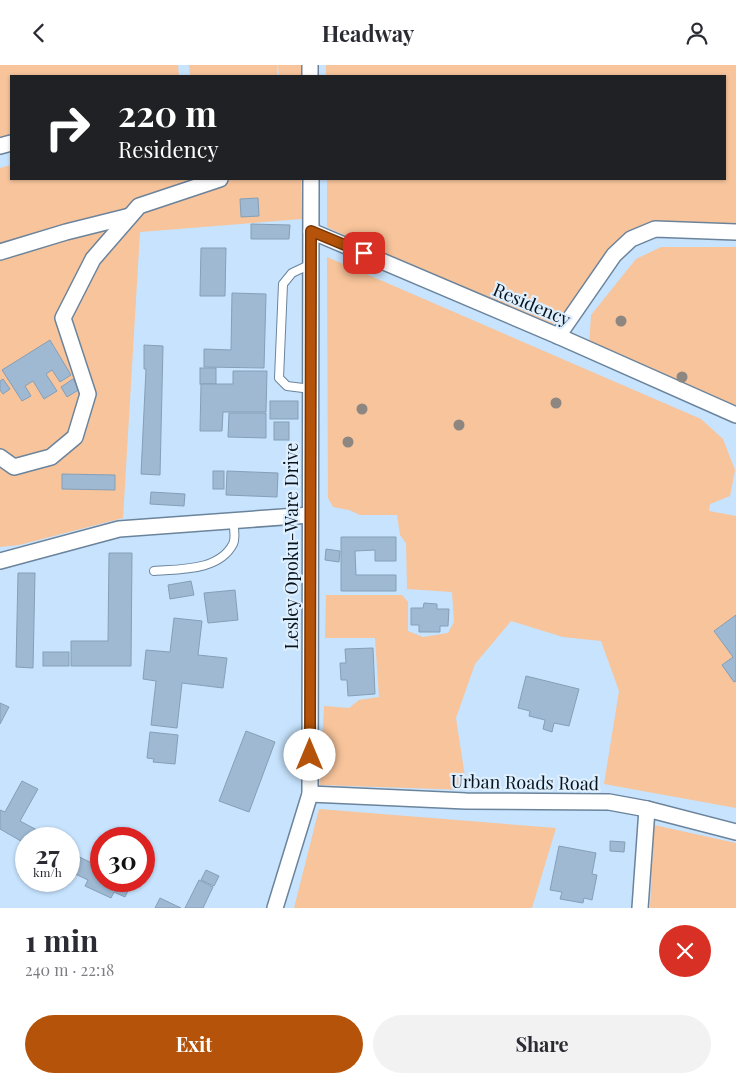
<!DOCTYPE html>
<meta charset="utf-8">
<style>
:root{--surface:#fff;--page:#f2f2f3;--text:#2b2b33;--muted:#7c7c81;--accent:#b45309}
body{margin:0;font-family:"Playfair Display",serif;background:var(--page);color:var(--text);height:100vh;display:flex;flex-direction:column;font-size:19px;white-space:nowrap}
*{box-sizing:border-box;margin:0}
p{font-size:16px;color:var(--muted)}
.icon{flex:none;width:28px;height:28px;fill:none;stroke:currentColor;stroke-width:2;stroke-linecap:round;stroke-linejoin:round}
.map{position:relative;height:843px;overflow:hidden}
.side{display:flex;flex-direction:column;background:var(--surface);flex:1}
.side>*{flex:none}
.hud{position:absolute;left:10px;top:10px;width:716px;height:105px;border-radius:0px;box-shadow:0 1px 4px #0004;background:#202124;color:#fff;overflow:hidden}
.speed{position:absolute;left:15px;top:762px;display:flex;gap:10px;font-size:25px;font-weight:700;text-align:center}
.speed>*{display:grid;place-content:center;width:65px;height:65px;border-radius:50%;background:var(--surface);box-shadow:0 1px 4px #0004;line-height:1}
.speed small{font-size:12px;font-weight:400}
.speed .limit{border:8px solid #d22;background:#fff;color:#111}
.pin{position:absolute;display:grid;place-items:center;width:42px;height:42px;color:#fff;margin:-21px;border-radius:10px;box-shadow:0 2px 8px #0006}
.me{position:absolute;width:55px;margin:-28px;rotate:0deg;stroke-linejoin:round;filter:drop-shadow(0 0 4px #0008)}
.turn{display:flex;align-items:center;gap:18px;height:105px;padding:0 25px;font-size:22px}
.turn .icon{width:65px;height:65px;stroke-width:2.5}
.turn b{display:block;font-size:35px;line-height:42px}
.round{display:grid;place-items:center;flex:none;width:52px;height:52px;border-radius:26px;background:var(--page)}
.summary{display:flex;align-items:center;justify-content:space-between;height:85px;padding:0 25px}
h1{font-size:30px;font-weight:700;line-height:38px}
.action{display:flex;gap:10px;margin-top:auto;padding:10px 25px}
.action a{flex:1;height:58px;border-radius:30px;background:var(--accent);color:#fff;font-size:20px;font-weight:700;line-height:58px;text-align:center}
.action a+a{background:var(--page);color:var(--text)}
header{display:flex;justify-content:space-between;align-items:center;height:65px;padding:0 25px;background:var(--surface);font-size:22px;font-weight:700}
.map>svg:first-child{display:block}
</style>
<header><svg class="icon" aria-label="back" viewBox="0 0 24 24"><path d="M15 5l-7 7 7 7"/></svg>Headway<svg class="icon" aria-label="person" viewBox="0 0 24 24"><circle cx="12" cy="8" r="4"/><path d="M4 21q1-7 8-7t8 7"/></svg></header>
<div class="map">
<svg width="736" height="843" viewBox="0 0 736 843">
<rect width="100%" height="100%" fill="#c7e3fd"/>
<!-- green -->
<g fill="#f7c49b">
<path d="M0 0H178L179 11H11V72L0 74Z"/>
<path d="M189 0H277L278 11H190Z"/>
<path d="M278 0H305V11H279Z"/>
<path d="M326 0H736V161L630 171C613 193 572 254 549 261L409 202 327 162V114H725V11H326Z"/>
<path d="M11 100V114H301L302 154 140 167 123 453 19 480 0 482V103Z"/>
<path d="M661 182H736V342L589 282 591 250 636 194Z"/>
<path d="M327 192 701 354 723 374 735 405 730 431 710 439 709 446 736 451V743L604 719 619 626 601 576 563 572 511 556 475 599 456 653 467 725 320 720 324 641 349 643 359 635 379 632 375 573H325L326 530H402L408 537V566L423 572 448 568 454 557 452 527 407 524 406 478 400 470 397 450H360L349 445 333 442 328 433Z"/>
<path d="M319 744 556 763 532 843H294Z"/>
<path d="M654 760 736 778V843H650Z"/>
</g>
<!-- building -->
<g fill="#9fb9d3" stroke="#859fb7">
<path d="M258 133 259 151 241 152 240 134Z"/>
<path d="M251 159 290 160 289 174H251Z"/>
<path d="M201 183H226L225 231H200Z"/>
<path d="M232 228 266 229 264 303 204 302V284L231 285Z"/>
<path d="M50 275 71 310 60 317 52 305 46 309 57 326 44 334 33 316 25 321 31 331 22 336 2 305Z"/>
<path d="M144 280 163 281 160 410 141 409 146 304H144Z"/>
<rect x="200" y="303" width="16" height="16"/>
<path d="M233 306H267L266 347H223L222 366H200L201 319H233Z"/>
<path d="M3 314 10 324 3 329 0 325V316Z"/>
<path d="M73 314 80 324 67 332 61 322Z"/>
<rect x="270" y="336" width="28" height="18"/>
<path d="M229 348H266V373L228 372Z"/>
<rect x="274" y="357" width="15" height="18"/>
<rect x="213" y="406" width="11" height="18"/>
<path d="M227 406 278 408 277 432 226 430Z"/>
<path d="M62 409 115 410V425L62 424Z"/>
<path d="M151 427 185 429 184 441 150 439Z"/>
<path d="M341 472H396V496H375V485L355 486 356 510H396V526H341Z"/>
<path d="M326 484 340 486 339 497 325 495Z"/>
<path d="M109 488H132L131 601H71V576H108Z"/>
<path d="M18 508H35L33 603 16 602Z"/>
<path d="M191 516 194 530 170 534 168 520Z"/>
<path d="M235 525 238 555 208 558 204 528Z"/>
<path d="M424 538 437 539V544H449L448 561H440V567H419V560H411V543H423Z"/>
<path d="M736 550V616L734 617 722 600 733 592 714 566Z"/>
<path d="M174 553 202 556 198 590 227 593 223 623 182 618 177 663 151 660 156 616 143 614 146 585 170 587Z"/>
<path d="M373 583 375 629 348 631 347 615H341L340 598H346L345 584Z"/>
<rect x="43" y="587" width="26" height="14"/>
<path d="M526 611 579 624 569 661 554 658 552 667 543 664 545 655 529 651 530 646 518 643Z"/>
<path d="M0 638 9 642 0 659Z"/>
<path d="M246 666 275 677 249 747 219 736Z"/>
<path d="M150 667 178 670 175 699 153 697 154 694 147 693Z"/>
<path d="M22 716 38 724 20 756 37 765 32 774H26V779L0 764V745L5 747Z"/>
<path d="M118 762 130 768 128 774H119L113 771Z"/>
<path d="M610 776 625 777 624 787 610 786Z"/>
<path d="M559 781 596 788 592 809 597 810 592 835 584 833 583 838 560 834 562 827 550 825Z"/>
<path d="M71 788 96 800 101 790V816L132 817 125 832 114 827 111 833 85 821 88 815 69 806V793Z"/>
<path d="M206 805 219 811 214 821 201 815Z"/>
<path d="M199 815 213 822 203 843H185Z"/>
<path d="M160 833 181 843H155Z"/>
</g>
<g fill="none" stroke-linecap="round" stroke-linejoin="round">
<!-- service casing -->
<g stroke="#6b849c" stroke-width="10">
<g id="service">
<path d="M311 324 287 321 279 313 283 219 292 208 311 199"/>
<path d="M154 506C180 504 219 506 233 479 236 473 234 462 233 456"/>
</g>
</g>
<!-- minor casing -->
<g stroke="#6b849c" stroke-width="18">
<g id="minor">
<path d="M310 0V11"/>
<path d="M0 81 11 78"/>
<path d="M311 166 558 271 736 350"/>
<path d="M0 187 66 167 130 151"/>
<path d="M558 271 614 190 631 174 655 164 736 167"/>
<path d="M0 392 14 402 51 392 75 372 88 329 63 253 93 194 139 141 220 114"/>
<path d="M0 496 119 464 310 450"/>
<path d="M310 729 466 736 609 737 647 744 736 767"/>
<path d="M275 843 310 729 311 114"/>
<path d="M640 843 647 744"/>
</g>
</g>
<!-- service -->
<use href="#service" stroke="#fff" stroke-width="8"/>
<!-- minor -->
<use href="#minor" stroke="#fff" stroke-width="15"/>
</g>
<!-- trees -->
<g fill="#8e8680">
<circle cx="621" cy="256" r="5.5"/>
<circle cx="682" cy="312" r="5.5"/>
<circle cx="556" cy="338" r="5.5"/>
<circle cx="362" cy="344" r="5.5"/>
<circle cx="459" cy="360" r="5.5"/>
<circle cx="348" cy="377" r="5.5"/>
</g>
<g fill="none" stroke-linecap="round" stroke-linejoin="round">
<!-- route casing -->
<g stroke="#753606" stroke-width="12">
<path id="route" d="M310 690 311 166 364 188"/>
</g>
<!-- route -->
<use href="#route" stroke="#b45309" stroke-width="9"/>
</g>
<g text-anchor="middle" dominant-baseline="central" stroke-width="4.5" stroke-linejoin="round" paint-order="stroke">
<!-- street labels -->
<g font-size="18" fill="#08121a" stroke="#deefff">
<text transform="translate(532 239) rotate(23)">Residency</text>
<text transform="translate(291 481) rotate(-90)">Lesley Opoku-Ware Drive</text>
<text transform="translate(525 717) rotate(1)">Urban Roads Road</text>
</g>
</g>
</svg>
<div class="speed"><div>27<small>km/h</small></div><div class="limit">30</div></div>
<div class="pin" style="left:364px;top:188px;background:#d93025"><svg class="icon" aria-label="arrive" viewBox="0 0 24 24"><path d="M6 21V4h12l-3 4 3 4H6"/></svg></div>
<svg class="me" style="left:310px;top:690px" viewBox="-20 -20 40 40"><circle r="19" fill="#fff"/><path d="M0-13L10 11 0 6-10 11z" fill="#b45309"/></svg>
<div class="hud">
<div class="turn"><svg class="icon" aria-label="right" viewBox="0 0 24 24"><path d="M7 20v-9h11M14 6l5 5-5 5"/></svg><div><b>220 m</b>Residency</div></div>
</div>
</div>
<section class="side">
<div class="summary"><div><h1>1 min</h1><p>240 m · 22:18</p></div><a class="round" style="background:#d93025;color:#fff"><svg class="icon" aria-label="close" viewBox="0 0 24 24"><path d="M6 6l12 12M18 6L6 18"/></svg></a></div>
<div class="action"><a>Exit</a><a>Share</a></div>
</section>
